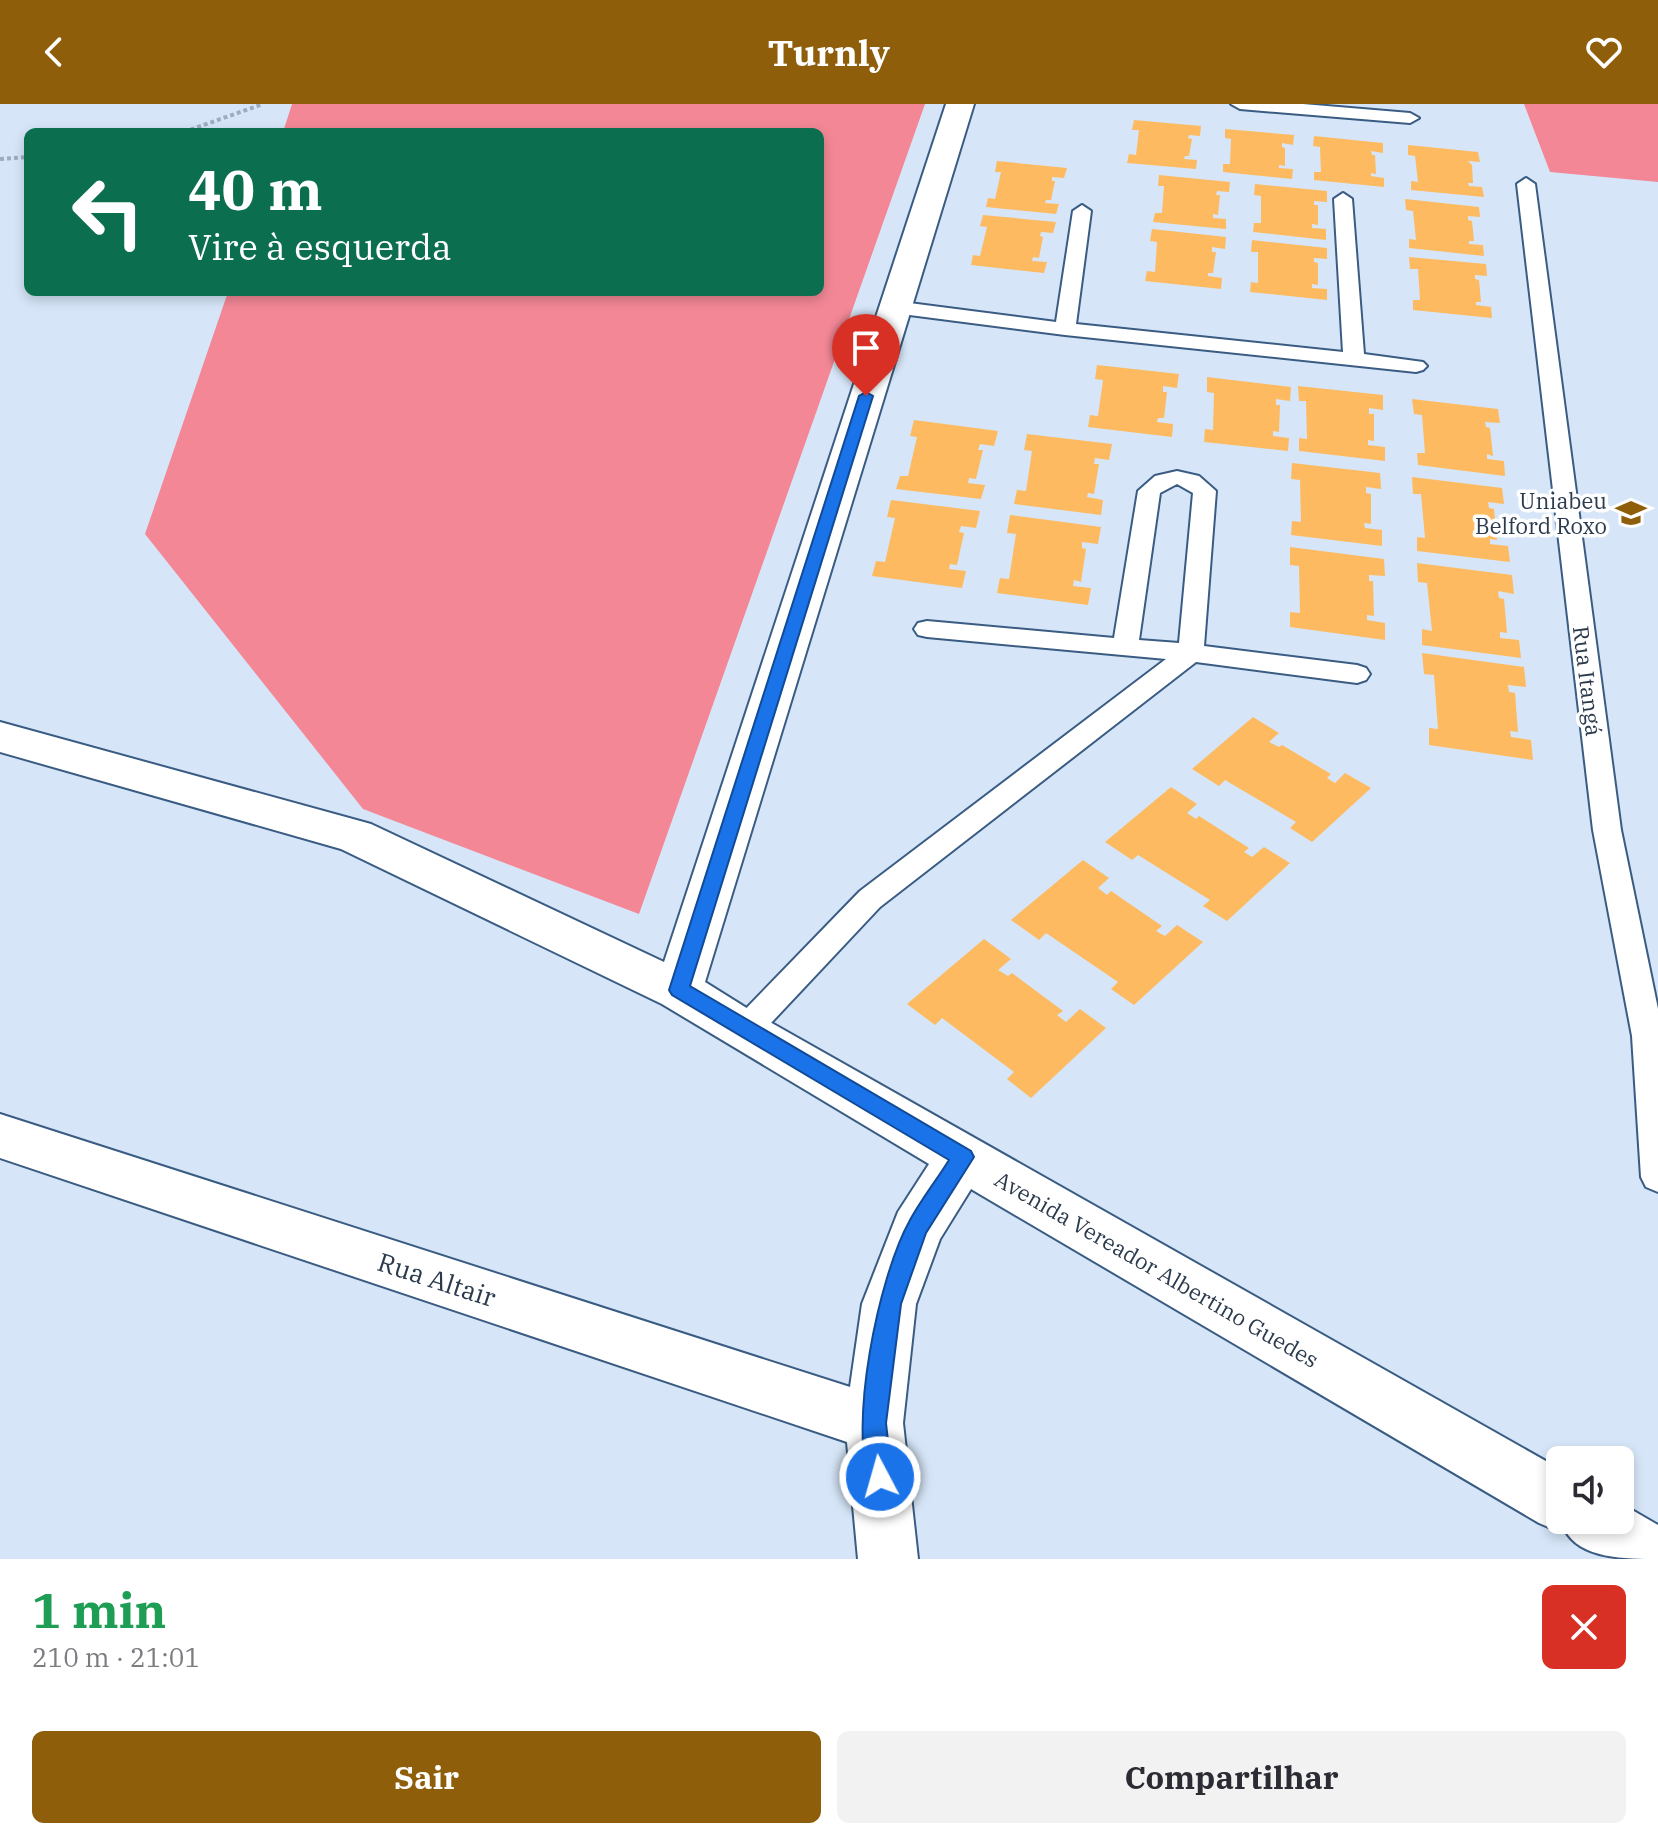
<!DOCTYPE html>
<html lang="pt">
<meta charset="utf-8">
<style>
:root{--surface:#fff;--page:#f2f2f3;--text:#2b2b33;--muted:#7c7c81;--accent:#8f5e0b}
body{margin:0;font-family:"IBM Plex Serif",serif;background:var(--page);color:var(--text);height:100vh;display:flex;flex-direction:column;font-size:30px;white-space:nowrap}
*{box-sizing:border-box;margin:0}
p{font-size:26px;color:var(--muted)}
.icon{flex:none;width:44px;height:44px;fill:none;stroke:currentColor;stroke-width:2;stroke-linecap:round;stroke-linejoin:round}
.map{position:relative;height:1455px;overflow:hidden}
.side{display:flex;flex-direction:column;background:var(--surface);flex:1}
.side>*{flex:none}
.top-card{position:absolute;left:24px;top:24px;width:800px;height:168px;border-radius:12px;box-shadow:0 4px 12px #0003;background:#0b6e4f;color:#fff;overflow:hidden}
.tools{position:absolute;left:1546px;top:1342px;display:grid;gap:16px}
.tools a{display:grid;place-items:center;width:88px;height:88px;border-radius:12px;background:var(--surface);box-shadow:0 4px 12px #0003;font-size:40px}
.pin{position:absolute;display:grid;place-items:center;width:68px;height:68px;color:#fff;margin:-82px -34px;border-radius:50% 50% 50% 0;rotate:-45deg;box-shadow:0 0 8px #0007}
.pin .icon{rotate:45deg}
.me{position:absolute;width:88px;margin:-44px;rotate:354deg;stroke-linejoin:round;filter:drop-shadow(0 0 6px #0008)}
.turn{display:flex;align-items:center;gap:28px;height:168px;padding:0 32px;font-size:36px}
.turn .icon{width:104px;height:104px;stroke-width:2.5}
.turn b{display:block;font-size:56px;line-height:68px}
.round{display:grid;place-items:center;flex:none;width:84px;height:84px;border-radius:12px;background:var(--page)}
.summary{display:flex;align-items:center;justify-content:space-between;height:136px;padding:0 32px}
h1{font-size:48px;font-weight:700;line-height:60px;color:#1e9e55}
.button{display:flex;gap:16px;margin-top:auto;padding:16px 32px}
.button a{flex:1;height:92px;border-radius:12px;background:var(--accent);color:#fff;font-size:32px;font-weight:700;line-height:92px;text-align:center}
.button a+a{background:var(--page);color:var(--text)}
header{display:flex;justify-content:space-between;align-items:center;height:104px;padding:0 32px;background:var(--accent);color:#fff;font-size:36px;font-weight:700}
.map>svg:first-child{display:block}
</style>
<header><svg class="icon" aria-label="back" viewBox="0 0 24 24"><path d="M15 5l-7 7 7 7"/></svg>Turnly<svg class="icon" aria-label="heart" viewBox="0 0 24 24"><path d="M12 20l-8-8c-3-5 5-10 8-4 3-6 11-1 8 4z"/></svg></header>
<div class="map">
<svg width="1658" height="1455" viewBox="0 0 1658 1455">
<rect width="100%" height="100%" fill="#d6e6f8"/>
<!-- forest -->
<g fill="#f38796">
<path d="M292 0H925L639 810 363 705 145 430 228 188H820V28H283Z"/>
<path d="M1524 0H1658V78L1550 68Z"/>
</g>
<!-- building -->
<g fill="#fdba60">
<path d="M1134 16 1201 22 1200 32 1189 31 1188 34 1192 35 1189 52H1185L1184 55 1197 56 1196 65 1127 59 1129 50 1136 51 1139 26H1132Z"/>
<path d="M1225 25 1294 31 1293 41 1282 39V43L1285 44V62L1279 61V64L1293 65 1292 75 1223 68V60H1230L1231 35 1225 34Z"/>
<path d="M1314 32 1383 39V49L1371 47 1372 51H1375L1376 70 1371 69V72L1384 74V83L1314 76V68H1321L1320 43 1313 42Z"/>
<path d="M1408 41 1478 48 1480 58 1468 57 1472 61 1473 79H1468L1469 82 1482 83 1484 93 1411 86V77L1418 78 1415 52 1408 51Z"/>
<path d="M997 57 1067 64 1064 74 1052 73V77H1055L1051 96H1046L1045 99 1059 100 1056 110 986 103 988 94 995 95 1001 68H995Z"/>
<path d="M1159 71 1230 78 1229 88 1217 87 1216 91H1220L1218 111 1213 110V114L1226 115V125L1153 118 1155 109H1162L1164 82H1158Z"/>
<path d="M1255 80 1327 87V98L1314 97V101H1318V121L1312 120V124L1326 125V136L1253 128 1254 119H1261V92L1254 91Z"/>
<path d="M1405 95 1479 103 1480 113 1468 112V116L1472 117 1474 137H1469V140L1483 141 1484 152 1409 144V135L1416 136 1413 107 1406 106Z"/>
<path d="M983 111 1056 118 1053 129 1041 128 1040 132 1043 133 1039 154 1033 153 1032 157 1047 158 1044 169 971 161 973 151 980 152 987 123 980 122Z"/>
<path d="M1152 125 1226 133 1225 145 1212 143V148H1216L1213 169H1208V172L1222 174 1221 185 1145 177 1147 167 1155 168 1157 138 1150 137Z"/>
<path d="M1252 136 1327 144V155L1314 154V158L1318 159V181L1312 180V184L1327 185V196L1250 188 1251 178 1258 179V148H1251Z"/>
<path d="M1409 153 1486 160 1487 172 1475 171V175L1479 176 1481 198H1476V201L1491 203 1492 214 1413 206V196H1420L1418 165H1410Z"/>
<path d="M1097 261 1179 270 1177 284 1163 282V288H1167L1164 314H1158L1157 318 1173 320 1172 333 1088 323 1090 311 1098 312 1103 276 1095 275Z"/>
<path d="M1207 273 1291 283 1290 297 1276 295V301H1280L1279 328 1273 327V332L1289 334 1288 347 1204 338 1205 325 1213 326 1214 289 1207 288Z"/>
<path d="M1298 282 1383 291V306L1369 304V310H1374V337L1368 336V341L1385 343V357L1299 347V334L1307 335 1306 297H1299Z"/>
<path d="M1412 295 1498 305 1500 319 1485 318 1486 323 1490 324 1493 352 1487 350V355L1504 357 1505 372 1418 361 1417 349H1425L1422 311 1414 310Z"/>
<path d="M914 316 998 327 994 342 980 340 978 346H983L976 375 969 374 968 379 985 381 981 395 896 385 900 372H908L917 333 910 332Z"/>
<path d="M1027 330 1112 340 1109 356 1095 354 1094 360H1099L1094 390 1088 389 1087 393 1103 396 1101 411 1014 400 1017 386 1026 387 1032 347 1024 346Z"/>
<path d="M1292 359 1380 369 1381 385 1366 383V389L1371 390V420L1364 419 1365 424 1382 426V442L1291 431 1292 417 1301 418 1300 376 1291 375Z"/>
<path d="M1412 373 1502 384 1504 400 1488 398 1489 404 1494 405 1497 436 1490 435V440L1508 442 1510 458 1417 447V433L1425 434 1421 390H1413Z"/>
<path d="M891 396 980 407 976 424 961 422 959 428 964 429 957 461 950 460 949 465 966 467 962 484 872 472 876 457 885 458 895 414 887 413Z"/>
<path d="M1010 411 1101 423 1098 440 1082 438V444L1086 445 1081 478 1074 476 1073 482 1091 484 1088 501 997 489 1000 474 1009 475 1016 430 1007 429Z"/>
<path d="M1290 443 1384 455 1385 472 1369 471V477H1373L1374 512 1367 511V516L1385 519V536L1290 523V508L1300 509 1299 462 1290 461Z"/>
<path d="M1417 459 1512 471 1514 490 1498 487 1499 494 1504 495 1507 529 1500 528V534L1519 536 1521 554 1422 541V525L1432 527 1427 479 1418 478Z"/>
<path d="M1422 549 1524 563 1526 583 1508 581 1509 588 1515 589 1518 628 1510 627 1511 633 1531 636 1533 656 1429 641V624L1438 625 1434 571 1424 570Z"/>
<path d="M1253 613 1279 629 1269 638 1279 643 1282 641 1331 670 1327 674 1335 679 1345 669 1371 684 1312 738 1290 724 1296 718 1225 676 1219 682 1192 665Z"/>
<path d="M1171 683 1197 700 1187 709 1196 715 1199 712 1249 744 1244 748 1252 753 1264 743 1290 759 1227 817 1203 802 1210 796 1138 751 1132 756 1105 738Z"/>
<path d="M1083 756 1109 774 1098 784 1107 791 1111 787 1162 822 1156 827 1165 832 1177 821 1203 838 1134 901 1111 885 1118 878 1046 829 1039 836 1011 816Z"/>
<path d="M984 835 1011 855 998 866 1008 872 1012 869 1063 907 1057 911 1066 918 1080 905 1106 924 1031 994 1007 975 1014 968 942 914 935 921 907 900Z"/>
</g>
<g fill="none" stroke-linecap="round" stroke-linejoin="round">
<!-- service casing -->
<g stroke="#3a5c83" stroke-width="4">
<g id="service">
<path d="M1231 0H1303L1410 9 1419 14 1410 19 1240 5Z"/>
<path d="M1526 74 1535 80 1621 726 1658 905V1088L1646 1083 1641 1073 1632 932 1593 726 1517 80Z"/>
<path d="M1343 89 1352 95 1364 250 1423 258 1427 262 1423 266 1416 268 1065 231 894 209 884 203 894 197 1056 218 1073 107 1082 101 1091 107 1076 220 1343 248 1334 95Z"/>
<path d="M1177 367 1199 372 1216 387 1204 542 1357 561 1366 564 1370 570 1366 576 1357 579 1196 558 880 803 755 936 744 940 733 936 729 927 733 918 860 787 1166 555 927 533 918 531 914 525 918 519 927 517 1114 534 1138 387 1155 372ZM1177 380 1193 389 1179 539 1139 536 1160 389Z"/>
</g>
</g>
<!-- minor casing -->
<g stroke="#3a5c83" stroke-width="4">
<path id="minor" d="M946 0H974L705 878 761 913 1560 1365V1416H1620V1399L1658 1421V1455C1626 1455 1580 1455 1565 1426L1560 1428 1539 1419 971 1085 940 1135 916 1200 903 1319 918 1455H858L847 1338 0 1054V1010L850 1283 862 1200 898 1108 929 1060 662 900 341 745 0 648V618L371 720 664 858Z"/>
</g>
<!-- path -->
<g stroke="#9dadbf" stroke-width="4" stroke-dasharray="4 3" stroke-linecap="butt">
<path d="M184 28 263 0"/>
<path d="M0 55 28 53"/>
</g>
<!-- service -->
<use href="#service" fill="#fff" fill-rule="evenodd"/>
<!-- minor -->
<use href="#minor" fill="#fff" fill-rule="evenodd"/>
</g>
<!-- route -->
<path fill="#1a73e8" stroke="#114b97" stroke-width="2" d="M866 288 873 292 690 882 971 1047 974 1053 926 1129 901 1200 886 1319 892 1373 888 1382 880 1386 871 1382C847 1324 879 1172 909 1118 920 1097 936 1077 949 1056L672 891 669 886 859 292Z"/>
<!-- icons -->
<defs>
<g id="university-bare" transform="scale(2.4)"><path d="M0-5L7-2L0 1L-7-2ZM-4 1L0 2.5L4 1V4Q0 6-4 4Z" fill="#8f5e0b" stroke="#fff" stroke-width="2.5" paint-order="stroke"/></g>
</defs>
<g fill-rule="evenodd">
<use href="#university-bare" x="1631" y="409"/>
</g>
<g text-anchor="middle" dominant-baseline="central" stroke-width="7" stroke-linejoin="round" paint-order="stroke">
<!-- poi labels -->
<g font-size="22" fill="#2b3a4c" stroke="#fff" text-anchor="end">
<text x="1607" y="396">Uniabeu<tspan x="1607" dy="25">Belford Roxo</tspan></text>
</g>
<!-- street labels -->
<g font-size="22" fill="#2b3a4c" stroke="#fff">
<text transform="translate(1588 577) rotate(83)">Rua Itangá</text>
<text transform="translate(1157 1165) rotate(30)">Avenida Vereador Albertino Guedes</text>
</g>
<!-- near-street labels -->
<g font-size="26" fill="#2b3a4c" stroke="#fff">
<text transform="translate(437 1175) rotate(18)">Rua Altair</text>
</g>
</g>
</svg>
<div class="tools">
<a><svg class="icon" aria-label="sound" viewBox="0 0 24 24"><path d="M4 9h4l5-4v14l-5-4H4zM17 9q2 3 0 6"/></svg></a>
</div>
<div class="pin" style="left:866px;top:292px;background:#d93025"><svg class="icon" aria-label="arrive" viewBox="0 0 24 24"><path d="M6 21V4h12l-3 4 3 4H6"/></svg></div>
<svg class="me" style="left:880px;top:1373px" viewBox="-20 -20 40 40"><circle r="17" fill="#1a73e8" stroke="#fff" stroke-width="3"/><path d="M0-11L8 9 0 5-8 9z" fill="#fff"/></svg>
<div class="top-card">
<div class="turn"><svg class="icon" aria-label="left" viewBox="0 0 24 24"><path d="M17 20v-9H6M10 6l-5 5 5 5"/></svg><div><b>40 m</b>Vire à esquerda</div></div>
</div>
</div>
<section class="side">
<div class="summary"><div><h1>1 min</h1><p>210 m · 21:01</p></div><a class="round" style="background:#d93025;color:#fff"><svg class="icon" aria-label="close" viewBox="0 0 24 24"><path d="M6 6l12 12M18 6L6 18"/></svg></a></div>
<div class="button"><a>Sair</a><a>Compartilhar</a></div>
</section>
